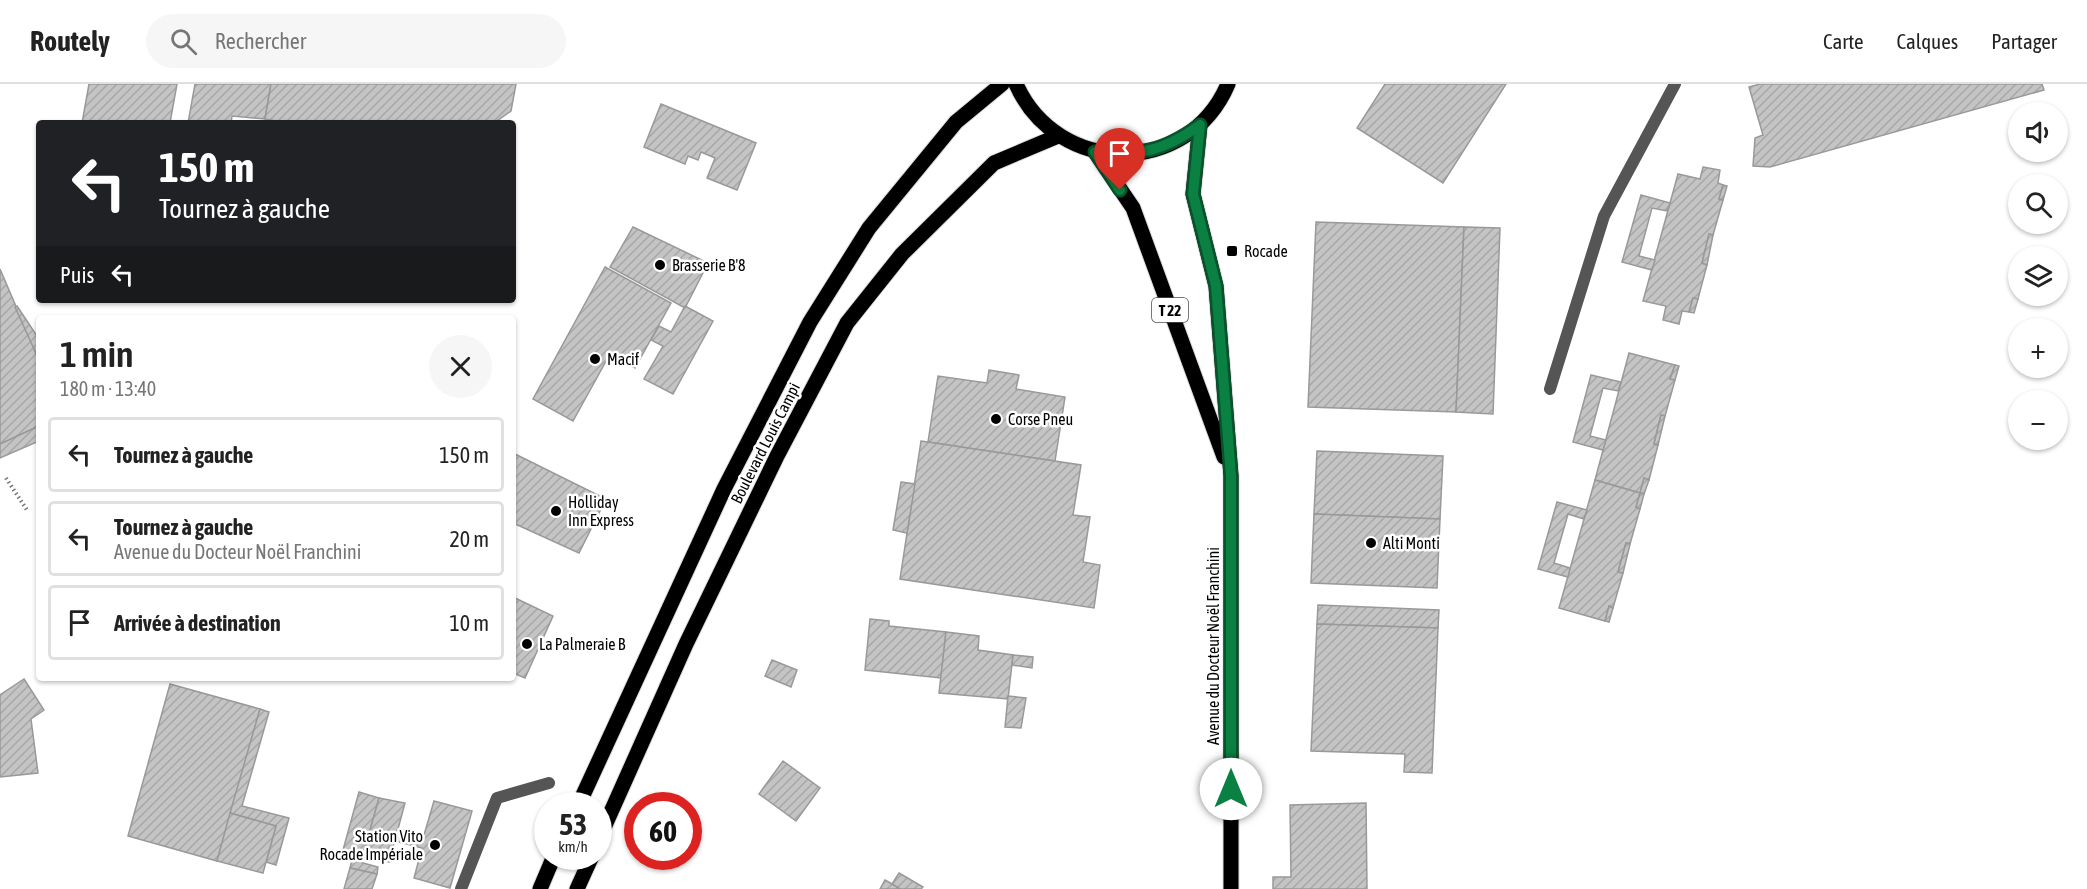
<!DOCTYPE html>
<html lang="fr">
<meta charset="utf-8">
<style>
:root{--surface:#fff;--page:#f6f6f6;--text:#222;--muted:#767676;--line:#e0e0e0}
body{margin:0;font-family:"Asap Condensed",sans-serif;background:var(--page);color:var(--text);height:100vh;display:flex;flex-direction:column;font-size:22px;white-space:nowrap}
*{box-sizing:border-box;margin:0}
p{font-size:20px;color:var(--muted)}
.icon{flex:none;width:33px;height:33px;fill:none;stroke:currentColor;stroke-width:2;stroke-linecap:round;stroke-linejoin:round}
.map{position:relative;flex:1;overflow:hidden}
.details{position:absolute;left:36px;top:231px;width:480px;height:366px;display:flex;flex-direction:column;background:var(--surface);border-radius:6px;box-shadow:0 2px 4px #0004}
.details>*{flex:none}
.banner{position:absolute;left:36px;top:36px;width:480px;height:183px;border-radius:6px;box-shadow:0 2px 4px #0004;background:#202124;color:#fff;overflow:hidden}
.buttons{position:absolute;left:2008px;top:18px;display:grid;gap:12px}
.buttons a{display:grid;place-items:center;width:60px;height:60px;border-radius:50%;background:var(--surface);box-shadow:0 2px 4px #0004;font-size:30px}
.speed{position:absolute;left:534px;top:708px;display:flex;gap:12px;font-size:30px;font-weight:700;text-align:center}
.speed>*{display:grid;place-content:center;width:78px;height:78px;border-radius:50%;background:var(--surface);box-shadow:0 2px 4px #0004;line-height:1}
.speed small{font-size:15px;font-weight:400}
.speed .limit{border:9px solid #d22;background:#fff;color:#111}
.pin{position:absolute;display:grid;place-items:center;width:51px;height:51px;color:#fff;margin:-62px -26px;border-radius:50% 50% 50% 0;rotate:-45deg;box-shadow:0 0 6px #0007}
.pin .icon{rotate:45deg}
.me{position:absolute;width:66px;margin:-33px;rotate:0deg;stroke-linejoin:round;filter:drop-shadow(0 0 4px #0008)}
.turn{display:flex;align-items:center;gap:21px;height:126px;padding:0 24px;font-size:27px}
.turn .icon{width:78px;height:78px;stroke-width:2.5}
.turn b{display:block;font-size:42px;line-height:51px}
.then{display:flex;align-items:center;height:57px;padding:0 24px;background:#0003;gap:12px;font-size:22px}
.round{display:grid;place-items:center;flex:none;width:63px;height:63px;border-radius:32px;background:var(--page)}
.summary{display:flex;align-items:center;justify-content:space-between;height:102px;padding:0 24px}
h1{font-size:36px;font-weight:600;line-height:45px}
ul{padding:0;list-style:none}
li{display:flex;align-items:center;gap:18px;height:75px;margin:0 12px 9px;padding:0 12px;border:3px solid var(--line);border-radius:6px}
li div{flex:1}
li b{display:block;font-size:22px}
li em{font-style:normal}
header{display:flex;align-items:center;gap:36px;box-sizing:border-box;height:84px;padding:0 30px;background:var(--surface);border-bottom:2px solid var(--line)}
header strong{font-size:28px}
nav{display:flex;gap:33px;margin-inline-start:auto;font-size:21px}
.search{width:420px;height:54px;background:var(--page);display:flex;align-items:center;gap:15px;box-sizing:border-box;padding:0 21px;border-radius:33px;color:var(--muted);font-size:22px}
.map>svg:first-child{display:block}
</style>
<header>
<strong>Routely</strong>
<div class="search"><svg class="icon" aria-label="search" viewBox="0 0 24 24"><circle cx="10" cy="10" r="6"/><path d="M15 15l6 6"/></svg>Rechercher</div>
<nav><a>Carte</a><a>Calques</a><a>Partager</a></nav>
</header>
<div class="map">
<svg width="2087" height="805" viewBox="0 0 2087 805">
<defs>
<pattern id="building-hatch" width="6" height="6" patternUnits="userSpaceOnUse" patternTransform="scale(1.5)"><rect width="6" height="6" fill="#c4c4c4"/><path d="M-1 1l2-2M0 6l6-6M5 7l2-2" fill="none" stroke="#a7a7a7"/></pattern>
</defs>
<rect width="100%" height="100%" fill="#fff"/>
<!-- building -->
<g fill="url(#building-hatch)" stroke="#999" stroke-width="1.5">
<path d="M89 0H177L170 39H82Z"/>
<path d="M195 0H271L265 35 232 32 231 39H188Z"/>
<path d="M271 0H516L511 27 494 39H286L265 35Z"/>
<path d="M1385 0H1506L1443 99 1357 44Z"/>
<path d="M1760 0H2042L2044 6 1770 83 1753 82 1755 54 1763 51 1749 3Z"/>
<path d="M661 20 756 59 737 106 707 94 715 74 701 68 698 76 688 72 685 80 644 63Z"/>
<path d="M1703 83 1720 86 1718 99 1723 101 1719 115 1723 116 1713 151 1709 150 1702 179 1707 181 1698 215 1693 214 1689 228 1682 227 1679 240 1663 236 1666 222 1643 217 1678 90 1700 95Z"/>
<path d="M1723 101 1727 102 1723 116 1719 115Z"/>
<path d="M1641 111 1670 119 1667 127 1652 124 1639 172 1655 176 1652 186 1622 178Z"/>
<path d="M1316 138 1464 143 1456 328 1308 323Z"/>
<path d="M633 143 708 179 685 224 610 183Z"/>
<path d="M1464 143 1500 144 1493 330 1456 328Z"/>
<path d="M1709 150 1713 151 1707 181 1702 179Z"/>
<path d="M605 183 671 219 635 284 610 270 573 337 533 315Z"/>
<path d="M0 185 39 276V342L0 360Z"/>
<path d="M1693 214 1698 215 1694 229 1689 228Z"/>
<path d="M17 222 39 255V276L15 223Z"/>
<path d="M685 222 713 237 673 310 644 295 663 262 651 256 659 242 671 248Z"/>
<path d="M1629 269 1675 281 1670 295 1675 296 1665 332 1661 331 1654 360 1658 361 1649 396 1644 394 1640 409 1595 396Z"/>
<path d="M1675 281 1679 282 1675 296 1670 295Z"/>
<path d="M989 286 1019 291 1016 305 1065 313 1055 377 928 358 938 292 987 299Z"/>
<path d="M1591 291 1621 298 1618 307 1603 304 1590 352 1606 356 1603 366 1573 358Z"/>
<path d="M1661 331 1665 332 1658 361 1654 360Z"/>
<path d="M39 342V357L0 374V360Z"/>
<path d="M921 357 1081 381 1073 431 1090 433 1083 478 1100 481 1094 524 900 495Z"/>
<path d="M1317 367 1443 372 1440 435 1314 430Z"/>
<path d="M513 369 606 415 579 469 513 439Z"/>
<path d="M1644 394 1649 396 1644 410 1640 409Z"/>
<path d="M1595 396 1640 409 1636 423 1640 425 1630 460 1626 459 1618 488 1623 489 1613 524 1609 522 1605 537 1559 524Z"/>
<path d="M901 398 915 400 907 449 893 446Z"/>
<path d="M1640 409 1644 410 1640 425 1636 423Z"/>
<path d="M1557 418 1587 426 1584 435 1568 430 1554 479 1570 484 1568 493 1538 485Z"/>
<path d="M1314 430 1440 435 1437 504 1311 499Z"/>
<path d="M1626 459 1630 460 1623 489 1618 488Z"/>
<path d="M513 513 553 532 525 594 513 589Z"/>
<path d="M1318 521 1439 526 1438 544 1317 540Z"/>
<path d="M1609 522 1613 524 1609 538 1605 537Z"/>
<path d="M870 535 889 537V542L946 548 941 594 865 586Z"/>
<path d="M1317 540 1438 544 1432 689 1404 688 1405 670 1311 667Z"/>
<path d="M946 548 979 552 978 566 1013 571 1008 615 939 609Z"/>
<path d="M1013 571 1033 573 1032 584 1012 581Z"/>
<path d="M772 576 797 586 791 603 765 592Z"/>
<path d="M24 595 44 626 31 635 38 689 0 693V611Z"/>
<path d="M170 600 260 625 217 777 128 752Z"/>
<path d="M1008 612 1026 614 1021 644 1005 643Z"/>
<path d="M260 625 269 628 242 722 289 734 276 781 266 778 276 742 230 729Z"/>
<path d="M783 677 820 704 796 737 759 710Z"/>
<path d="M359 708 379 714 363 771 343 766Z"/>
<path d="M379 714 405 719 389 778 363 771Z"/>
<path d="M434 717 472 727 450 804 414 794 422 764 395 757 398 745 424 751Z"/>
<path d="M1366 719 1367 805H1273V793H1291L1290 721Z"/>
<path d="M230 729 276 742 263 789 217 777Z"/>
<path d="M352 776 378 783 377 790 350 784Z"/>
<path d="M350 784 377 790 372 805H344Z"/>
<path d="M899 789 923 803 921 805H900L892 800Z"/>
<path d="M885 796 892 800 900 805H880Z"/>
</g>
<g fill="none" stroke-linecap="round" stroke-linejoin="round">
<!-- primary casing -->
<g stroke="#dbdbdb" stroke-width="17">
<g id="primary">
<path d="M1016 0C1057 92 1188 94 1228 0"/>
<path d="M1200 41 1193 110 1216 202 1231 392V805"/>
<path d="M1095 68 1133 124 1224 373"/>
<path d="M578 722 724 405 810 238 869 144 956 38 1002 0"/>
<path d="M598 757 686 560 777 372 847 239 902 170 994 79 1058 52"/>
<path d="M540 805 554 772"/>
<path d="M577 805 592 772"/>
</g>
</g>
<!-- path -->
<path stroke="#777" stroke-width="4" stroke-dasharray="1.5 3" stroke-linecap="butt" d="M6 394 27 426"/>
<!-- lane -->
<g stroke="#555" stroke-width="12">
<path d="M1550 305 1604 132 1675 0"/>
<path d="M461 805 497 714 549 699"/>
</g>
<!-- primary -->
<use href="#primary" stroke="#000" stroke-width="15"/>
</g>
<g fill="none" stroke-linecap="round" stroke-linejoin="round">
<!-- route casing -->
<g stroke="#07532c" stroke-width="15">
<path id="route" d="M1120 106 1095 68C1143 69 1159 70 1200 41L1193 110 1216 202 1231 392V705"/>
</g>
<!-- route -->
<use href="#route" stroke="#0b8043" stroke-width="10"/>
</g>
<!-- markers -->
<g fill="#000" stroke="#fff" stroke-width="2">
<rect x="1226" y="161" width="12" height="12" rx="3"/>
<circle cx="660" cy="181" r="6"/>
<circle cx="595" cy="275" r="6"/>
<circle cx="996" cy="335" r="6"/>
<circle cx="556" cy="427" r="6"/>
<circle cx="1371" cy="459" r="6"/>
<circle cx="527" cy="560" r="6"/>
<circle cx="435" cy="761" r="6"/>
</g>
<g text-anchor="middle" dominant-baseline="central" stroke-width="5" stroke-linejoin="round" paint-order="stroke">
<!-- shield labels -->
<rect fill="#fff" stroke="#4c4c4c" stroke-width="1.5" x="1152" y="214" width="36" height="24" rx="4.5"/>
<g font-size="15" font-weight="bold" fill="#000">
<text x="1170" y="226">T 22</text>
</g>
<!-- poi labels -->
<g font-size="16" fill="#000" stroke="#fff" text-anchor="start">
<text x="1244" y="167">Rocade</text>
<text x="672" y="181">Brasserie B'8</text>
<text x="607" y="275">Macif</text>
<text x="1008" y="335">Corse Pneu</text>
<text x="568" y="418">Holliday<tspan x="568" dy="18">Inn Express</tspan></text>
<text x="1383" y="459">Alti Monti</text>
<text x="539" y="560">La Palmeraie B</text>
<text x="423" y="752" text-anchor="end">Station Vito<tspan x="423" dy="18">Rocade Impériale</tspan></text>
</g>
<!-- street labels -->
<g font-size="16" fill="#000" stroke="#fff">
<text transform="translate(765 359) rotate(-63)">Boulevard Louis Campi</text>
<text transform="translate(1213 562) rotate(-90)">Avenue du Docteur Noël Franchini</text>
</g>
</g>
</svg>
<div class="buttons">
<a><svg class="icon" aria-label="sound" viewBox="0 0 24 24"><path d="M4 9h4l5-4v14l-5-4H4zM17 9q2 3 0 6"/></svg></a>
<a><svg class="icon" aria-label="search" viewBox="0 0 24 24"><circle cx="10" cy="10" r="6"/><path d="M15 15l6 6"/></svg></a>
<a><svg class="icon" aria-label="layers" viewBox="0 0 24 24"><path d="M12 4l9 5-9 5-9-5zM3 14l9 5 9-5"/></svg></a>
<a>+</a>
<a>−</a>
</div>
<div class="speed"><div>53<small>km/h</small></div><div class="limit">60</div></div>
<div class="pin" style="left:1120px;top:106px;background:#d93025"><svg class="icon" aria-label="arrive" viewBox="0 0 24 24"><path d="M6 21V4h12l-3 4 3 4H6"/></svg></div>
<svg class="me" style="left:1231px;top:705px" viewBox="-20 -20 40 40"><circle r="19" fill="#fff"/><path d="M0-13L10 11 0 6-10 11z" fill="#0b8043"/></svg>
<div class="banner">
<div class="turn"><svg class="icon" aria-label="left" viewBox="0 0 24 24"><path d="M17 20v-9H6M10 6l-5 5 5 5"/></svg><div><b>150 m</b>Tournez à gauche</div></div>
<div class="then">Puis<svg class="icon" aria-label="left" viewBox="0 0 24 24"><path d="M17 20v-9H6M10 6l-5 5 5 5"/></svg></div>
</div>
<section class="details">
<div class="summary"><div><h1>1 min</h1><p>180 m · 13:40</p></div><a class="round"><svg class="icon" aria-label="close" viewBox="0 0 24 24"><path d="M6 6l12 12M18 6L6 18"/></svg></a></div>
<ul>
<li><svg class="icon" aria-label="left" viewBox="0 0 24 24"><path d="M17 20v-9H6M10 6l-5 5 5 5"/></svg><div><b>Tournez à gauche</b></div><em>150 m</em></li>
<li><svg class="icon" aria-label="left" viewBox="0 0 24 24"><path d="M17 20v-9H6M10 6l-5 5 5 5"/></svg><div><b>Tournez à gauche</b><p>Avenue du Docteur Noël Franchini</p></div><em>20 m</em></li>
<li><svg class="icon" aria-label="arrive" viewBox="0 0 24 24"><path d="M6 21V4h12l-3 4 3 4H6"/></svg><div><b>Arrivée à destination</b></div><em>10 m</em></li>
</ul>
</section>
</div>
